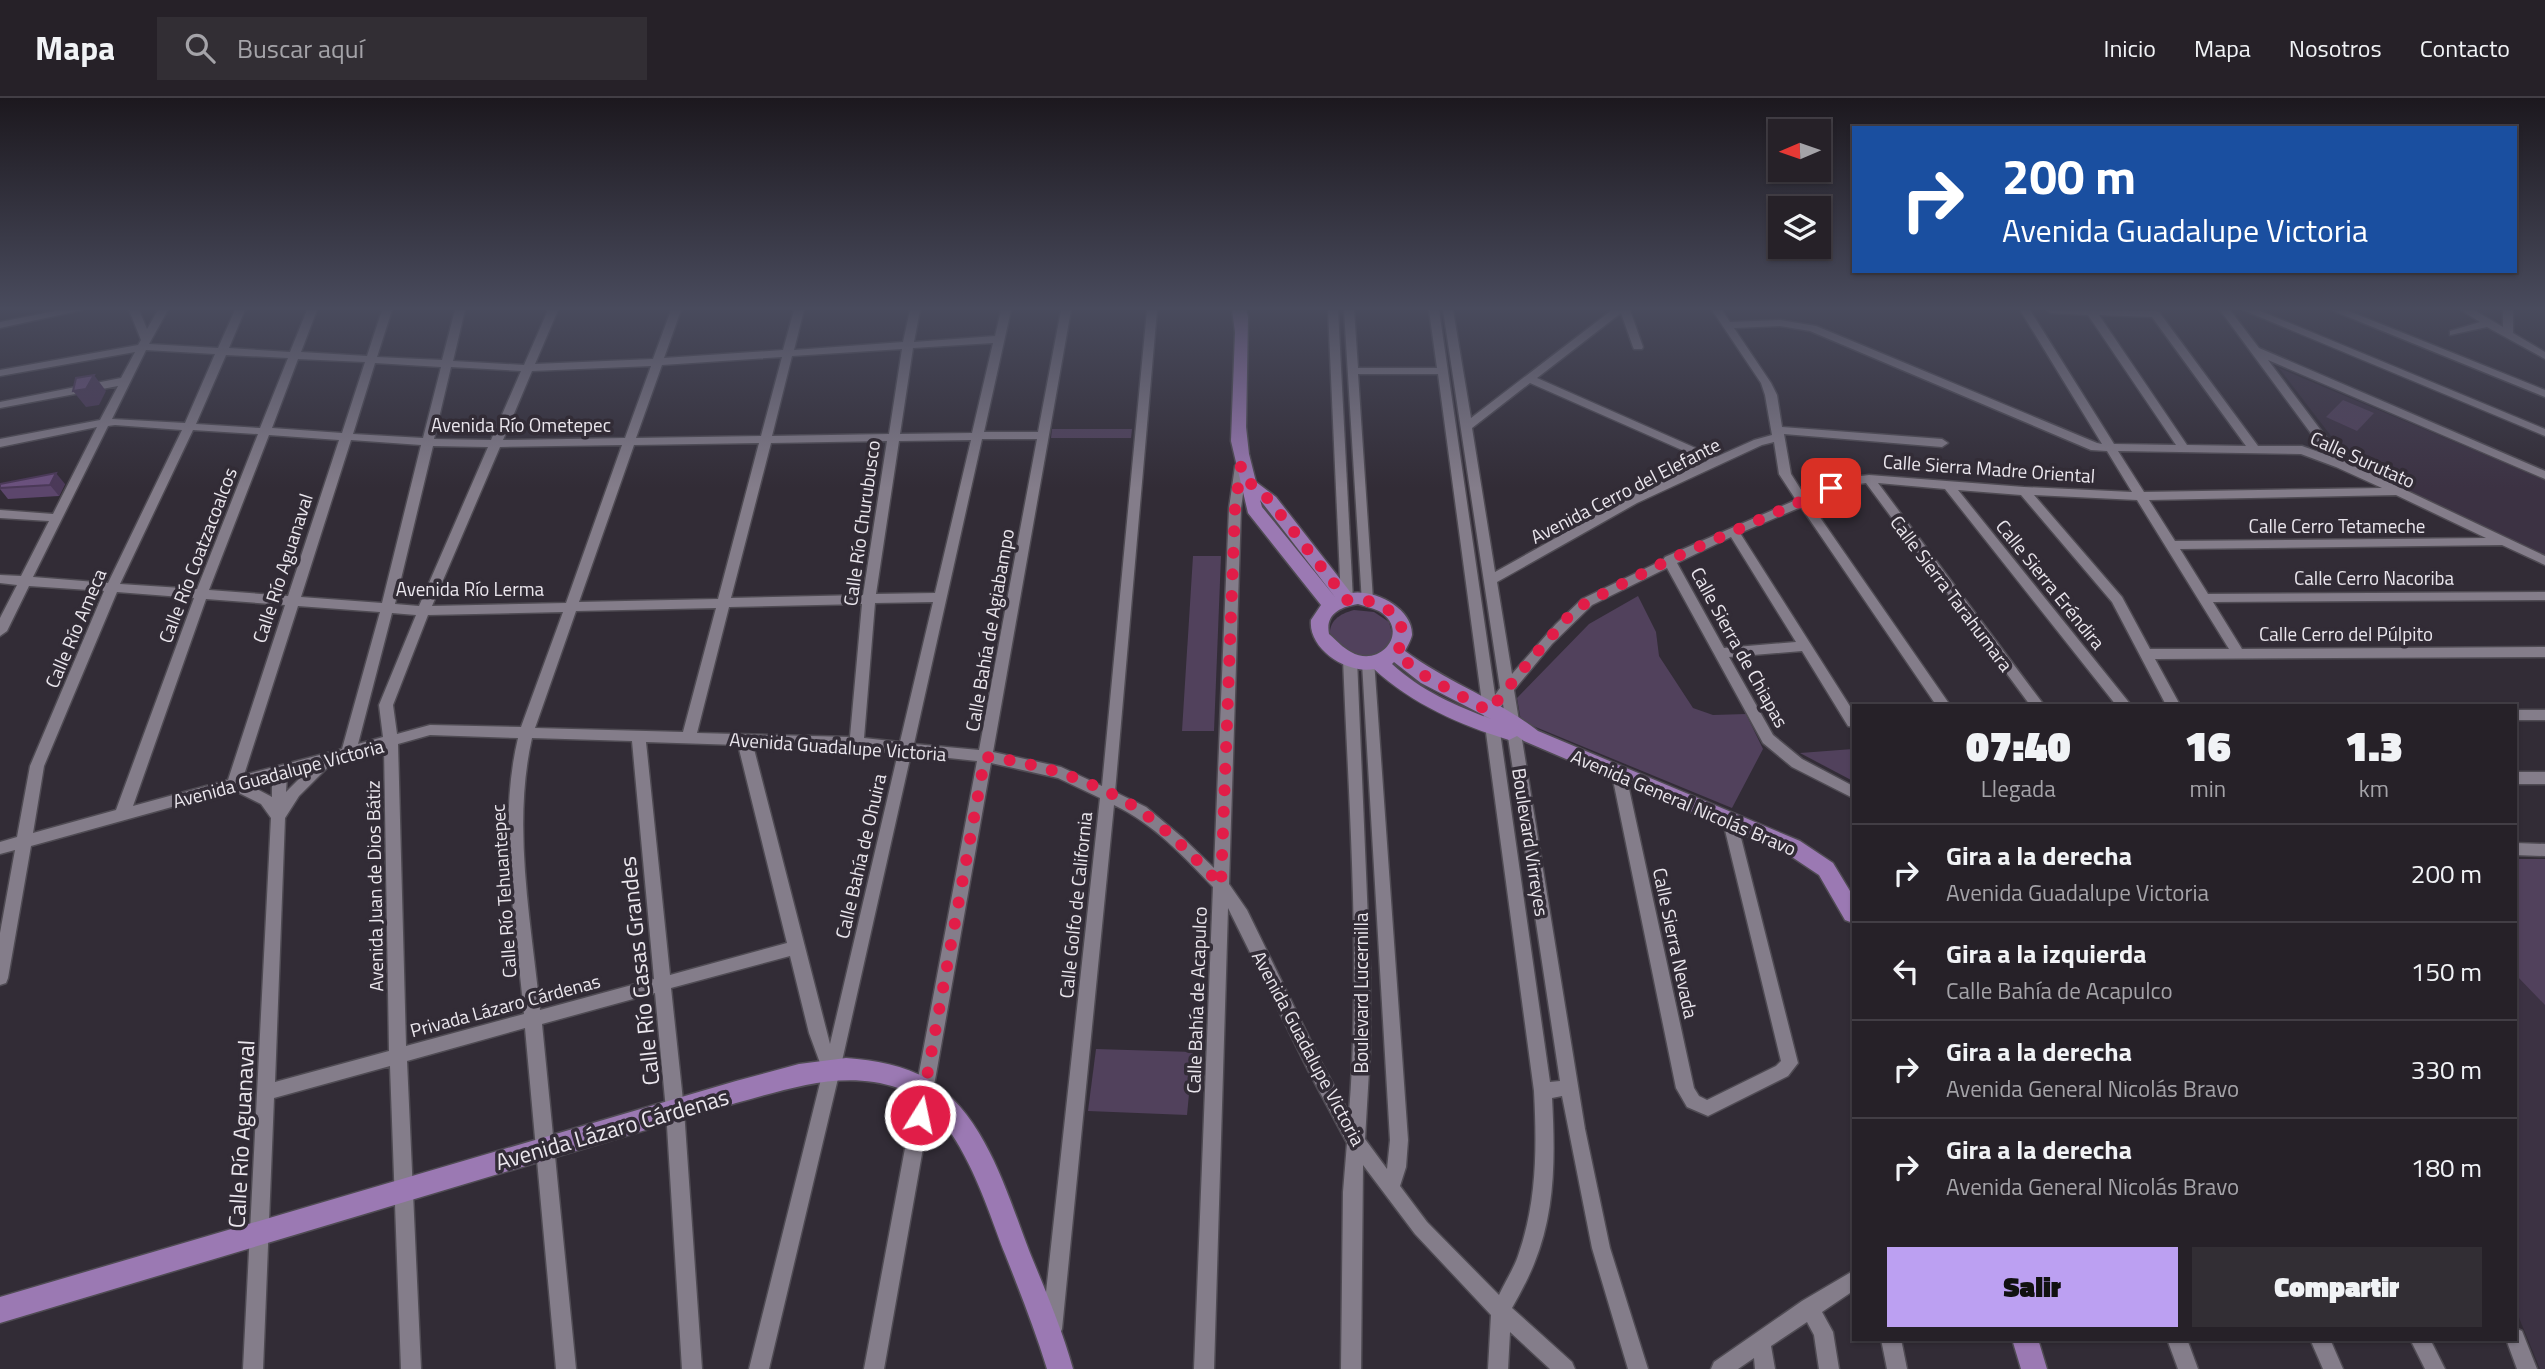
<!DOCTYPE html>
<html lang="es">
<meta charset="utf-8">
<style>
:root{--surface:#262128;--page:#322e34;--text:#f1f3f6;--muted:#a4a3a8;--line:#423e45;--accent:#bca0f2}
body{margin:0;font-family:"Titillium Web",sans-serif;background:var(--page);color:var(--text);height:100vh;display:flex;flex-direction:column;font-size:26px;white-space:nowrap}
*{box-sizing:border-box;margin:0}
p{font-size:23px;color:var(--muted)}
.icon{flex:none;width:38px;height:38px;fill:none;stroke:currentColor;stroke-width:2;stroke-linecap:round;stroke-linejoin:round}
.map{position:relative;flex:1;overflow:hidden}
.side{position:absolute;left:1852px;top:606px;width:665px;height:637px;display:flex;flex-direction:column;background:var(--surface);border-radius:0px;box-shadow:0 2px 5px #0004,0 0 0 2px var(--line)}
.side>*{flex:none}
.guide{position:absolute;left:1852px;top:28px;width:665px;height:147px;border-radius:0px;box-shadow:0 2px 5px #0004,0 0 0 2px var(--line);background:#1a4fa0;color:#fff;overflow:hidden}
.needle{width:46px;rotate:268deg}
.controls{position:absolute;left:1768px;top:21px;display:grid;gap:14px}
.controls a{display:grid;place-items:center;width:63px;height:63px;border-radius:0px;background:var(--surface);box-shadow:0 2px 5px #0004,0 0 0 2px var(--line);font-size:35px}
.pin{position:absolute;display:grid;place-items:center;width:60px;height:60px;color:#fff;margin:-30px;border-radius:14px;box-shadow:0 4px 10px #0006}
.me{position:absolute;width:77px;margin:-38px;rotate:10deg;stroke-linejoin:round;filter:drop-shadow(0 0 5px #0008)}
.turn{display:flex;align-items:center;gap:24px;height:147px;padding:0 35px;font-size:32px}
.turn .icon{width:91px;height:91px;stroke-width:2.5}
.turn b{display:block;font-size:49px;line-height:60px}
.eta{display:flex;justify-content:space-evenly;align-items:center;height:119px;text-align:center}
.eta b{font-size:42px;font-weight:800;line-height:49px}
.cta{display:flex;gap:14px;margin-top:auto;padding:14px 35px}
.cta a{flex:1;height:80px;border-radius:0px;background:var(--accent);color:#111;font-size:28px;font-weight:800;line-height:80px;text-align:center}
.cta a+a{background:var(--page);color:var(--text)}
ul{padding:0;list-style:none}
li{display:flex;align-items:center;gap:21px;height:98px;padding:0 35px;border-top:2px solid var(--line)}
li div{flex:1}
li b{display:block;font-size:26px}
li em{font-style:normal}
header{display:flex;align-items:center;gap:42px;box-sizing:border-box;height:98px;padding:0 35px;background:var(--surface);border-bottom:2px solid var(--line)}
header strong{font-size:33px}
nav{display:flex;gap:38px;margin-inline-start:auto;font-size:24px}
.search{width:490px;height:63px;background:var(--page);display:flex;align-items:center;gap:18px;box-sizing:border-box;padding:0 24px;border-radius:0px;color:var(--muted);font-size:26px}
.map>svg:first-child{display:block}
</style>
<header>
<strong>Mapa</strong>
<div class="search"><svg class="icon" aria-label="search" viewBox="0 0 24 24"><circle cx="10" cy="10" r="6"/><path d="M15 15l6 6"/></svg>Buscar aquí</div>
<nav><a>Inicio</a><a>Mapa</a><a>Nosotros</a><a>Contacto</a></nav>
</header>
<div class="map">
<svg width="2545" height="1271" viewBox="0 0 2545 1271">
<rect width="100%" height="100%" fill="#322c36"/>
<!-- built -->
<g fill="#3c3243">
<path d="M2279 270 2545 382V457L2357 372Z"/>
<path d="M2515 761H2545V1271H2540L2515 1210Z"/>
</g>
<!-- green -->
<g fill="#51415c">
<path d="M2343 302 2374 315 2357 333 2326 319Z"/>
<path d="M1052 331H1132L1131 340H1051Z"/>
<path d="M1193 458H1221L1214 633H1182Z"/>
<path d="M1638 498 1656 534 1659 558 1693 610 1713 617 1746 616 1763 651 1732 710 1521 623 1517 600 1589 526Z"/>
<path d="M1354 512 1374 514 1389 524 1393 539C1379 573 1350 555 1330 540 1328 523 1339 516 1354 512Z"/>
<path d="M1853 651V683L1800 655Z"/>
<path d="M2515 761H2545V907L2515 876Z"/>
<path d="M1096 951 1193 954 1187 1017 1088 1013Z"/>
</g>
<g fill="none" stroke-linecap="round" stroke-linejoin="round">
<!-- minor casing -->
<g stroke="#4f4b53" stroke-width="3">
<g id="minor">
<path d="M60 212H82L0 230V224Z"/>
<path d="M129 212H139L147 231 158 212H168L149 246 218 250 235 212H245L229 250 290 254 307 212H317L301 254 367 258 382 212H392L377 259 442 262 455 212H465L453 263 524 267 548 212H558L535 266 653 261 671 212H681L664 260 783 252 794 212H804L794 252 903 244 910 212H920L914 244 995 238 1001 212H1011L984 334H1038L1061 212H1071L993 654 1061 669 1102 688 1147 212H1157L1115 694 1146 709 1183 740 1214 770 1229 410 1235 368 1237 365H1245L1247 368 1241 410 1229 786 1247 812 1321 964 1349 1015C1361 864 1349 712 1343 561L1345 558H1355L1357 561 1370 870V956L1365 1041 1387 1071 1390 1042 1362 565 1369 560 1374 562 1408 1042 1406 1069 1400 1088 1427 1124 1499 1197C1505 1184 1513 1172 1518 1158 1537 1104 1537 1050 1534 993L1438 276H1358L1373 502 1367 506 1362 505 1344 212H1354L1358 270H1437L1429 212H1439L1495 597 1500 590 1443 212H1453L1471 320 1612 212H1630L1643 249 1642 251H1634L1633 249 1621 215 1537 280 1716 359 1754 342 1772 337 1765 297 1761 285 1712 212H1722L1730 224 1780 222 1816 228 2097 345 2102 346 2020 212H2030L2114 346 2176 347 2088 217 2051 215 2046 212 2155 213 2159 214 2258 348H2302L2327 357 2220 212H2230L2259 250 2545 373V381L2268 262 2344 363 2545 458V467L2502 447 2180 451 2208 496 2545 494V502L2213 504 2242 551 2545 549V559L2155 561 2180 607H2166L2112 504 2021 397 1958 392 2131 607H2116L1945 391 1878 385 2044 607H2030L1866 385 1852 387 1810 405 1950 607H1936L1801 409 1740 435 1853 613V629L1848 628 1802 553 1729 559 1773 637 1802 661 1853 688V700L1792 669 1763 645 1667 470 1592 507 1552 546 1514 592 1585 1031 1610 1150 1648 1271H1628L1592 1150 1562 998 1552 1000C1555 1056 1556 1113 1534 1166 1528 1181 1520 1196 1512 1210L1572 1264 1575 1271H1550L1510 1234 1508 1271H1488L1491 1217 1415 1136 1363 1067 1361 1271H1341L1343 1094 1347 1045 1309 974 1228 810 1214 1271H1194L1213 789C1183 758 1154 726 1114 707L1062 1231 1059 1238 1052 1241 1045 1238 1042 1231 1100 700 1058 680 991 665 884 1271H864L977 663 911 656 840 972 769 1271H749L823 973 809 935 790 858 671 890 684 1012 702 1271H682L666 1012 655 895 542 926 576 1271H556L525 930 407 963 421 1271H401L390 968 274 1000 263 1271H243L271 720 261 706 233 692 31 748 8 880 6 885 0 887V835L15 752 0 756V744L17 739 30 668 104 493 29 488 7 533 0 538V520L17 487 0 485V477L21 478 49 423 0 420V412L53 416 97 329 0 349V341L100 322 118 288 0 310V304L121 280 135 254 0 278V272L138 247 141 242ZM2099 217 2152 219 2246 348 2187 347ZM1780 228 1810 233 2091 352 2107 353 2132 394 2024 389 1869 377 1846 380 1805 398 1791 376 1784 336 1942 349 1948 345 1942 341 1782 329 1777 297 1771 285 1734 230ZM993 245 972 335 900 336 913 250ZM902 251 889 336 772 338 792 258ZM146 252 215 256 185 325 112 321ZM226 257 288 260 260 330 196 326ZM782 259 761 338 636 340 662 267ZM298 261 365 264 342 335 272 330ZM375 265 441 269 423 340 353 336ZM651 268 625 340 503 342 532 273ZM451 269 521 273 491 342 434 341ZM1530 285 1707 363 1629 399 1495 474 1472 330ZM115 327 182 332 108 485 33 479 108 328ZM193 332 258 336 197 491 120 486ZM269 337 339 342 288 498 209 492ZM982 341H1037L979 652 914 646ZM351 342 421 347 382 505 301 499ZM971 342 935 495 876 496 899 343ZM887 343 863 497 731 500 771 345ZM1774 344 1779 376 1796 402 1665 459 1663 462 1582 501 1556 526 1512 576 1497 484 1637 405 1762 347ZM759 345 718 501 579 504 634 347ZM622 347 566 505 432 508 500 349ZM433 348 488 349 419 508 395 506ZM2118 353 2301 356 2336 369 2382 390 2144 394ZM2034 397 2137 402 2229 551H2150L2122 499ZM2396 397 2486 440 2175 443 2149 402ZM1731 439 1796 544 1724 550 1677 465ZM117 494 194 500 116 712 33 735 44 668ZM206 501 285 507 228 682 133 708ZM933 504 900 644 864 640 875 505ZM862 506 850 639 697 635 729 509ZM298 508 380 514 342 651 244 677ZM716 510 683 634 535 630 576 513ZM563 514 521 629 430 627 397 636 393 607 428 517ZM392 515 416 517 379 607 383 639 358 646ZM1503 606 1560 983 1550 984 1497 613ZM430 637 518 640C497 728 516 826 524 916L406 948 398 646ZM532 640 632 643 654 881 540 912C531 823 512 728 532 640ZM646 644 738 647 787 845 670 877ZM753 647 857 650 898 655 830 946ZM384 650 389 953 275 984 285 720 299 698 333 664ZM309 671 286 694 287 677ZM272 681V699L249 687Z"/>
<path d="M1328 212H1338L1353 502 1347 506 1341 502Z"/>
<path d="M2243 212H2258L2545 331V338Z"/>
<path d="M2331 212H2346L2545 292V299Z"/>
<path d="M2461 212H2474L2503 229V212H2513V235L2545 254V261L2487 229 2450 237V233L2480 224Z"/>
<rect x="2515" y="612" width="30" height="10"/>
<path d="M1619 671 1624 673 1626 677 1694 990 1699 998 1707 1002 1776 968 1781 963 1723 724 1725 720H1735L1737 724 1798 965 1788 978 1708 1018 1687 1009 1676 990 1612 677 1614 673Z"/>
<rect x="2515" y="674" width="30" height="12"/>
<path d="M2515 745 2545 746V758L2515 757Z"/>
<path d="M1853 1173V1193L1822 1214 1833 1234 1839 1271H1819L1814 1237 1807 1224 1771 1248 1775 1271H1755L1754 1260 1738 1271H1711L1714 1264 1802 1203Z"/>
<path d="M2515 1230 2522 1233 2537 1271H2517L2506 1241H2515Z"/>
<path d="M1881 1241H1901L1907 1271H1887Z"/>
<path d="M2167 1241H2187L2198 1271H2178Z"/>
<path d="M2310 1241H2330L2343 1271H2323Z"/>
<path d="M2410 1241H2430L2445 1271H2425Z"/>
</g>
</g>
<!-- major casing -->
<g stroke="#4f4b53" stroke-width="3">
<g id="major">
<path d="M1232 212H1246L1248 219 1246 329 1249 356 1256 384 1276 399 1351 495C1374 491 1413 510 1412 537 1411 542 1407 549 1405 553 1448 585 1497 601 1538 633L1800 743 1833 765 1853 798V825L1845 822 1819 777 1786 755 1524 643 1517 638 1509 642C1460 627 1412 606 1374 571 1347 576 1308 551 1311 522L1321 507 1248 415 1231 343 1235 234ZM1260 402 1264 407 1335 499 1262 409ZM1358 506C1364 508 1373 510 1379 513 1411 532 1381 571 1351 554 1343 550 1336 542 1329 536 1325 516 1340 509 1358 506ZM1394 564 1421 585 1491 621C1456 608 1420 592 1392 566Z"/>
<path d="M846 960C875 962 904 967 929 982 986 1017 1007 1096 1030 1155 1046 1194 1062 1231 1073 1271H1047C1035 1232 1020 1194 1005 1156 984 1102 958 1011 898 990 843 971 789 991 736 1005L0 1225V1199L736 983 799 966Z"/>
<path d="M2012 1241H2038L2047 1271H2021Z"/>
</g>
</g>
<!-- minor -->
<use href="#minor" fill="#847d8a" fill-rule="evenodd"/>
<!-- major -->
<use href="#major" fill="#9b79b3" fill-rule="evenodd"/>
</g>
<!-- wall -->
<path fill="#5c466c" d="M0 386H65L59 398 8 401 0 391Z"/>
<!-- shaded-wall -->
<g fill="#4b3958">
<path d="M94 277 106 293 99 307 86 309 73 293Z"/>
<path d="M56 375 65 386 59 398 50 387Z"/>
</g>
<!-- building -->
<g fill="#6b517e" stroke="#4b3958" stroke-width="2">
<path d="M94 277 86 291 73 293 76 280Z"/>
<path d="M56 375 50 387 0 390V386Z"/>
</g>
<!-- sky -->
<linearGradient id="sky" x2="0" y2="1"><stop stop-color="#1c181e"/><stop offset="0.54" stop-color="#494b5d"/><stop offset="1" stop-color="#494b5d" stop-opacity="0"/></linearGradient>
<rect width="2545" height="390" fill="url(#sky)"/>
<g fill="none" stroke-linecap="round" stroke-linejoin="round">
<!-- route -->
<path stroke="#e11d48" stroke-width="12" stroke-dasharray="0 21.6" d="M920 1017 985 659C1034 663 1102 685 1142 714 1171 735 1196 761 1221 787L1235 410 1241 368C1251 392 1254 386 1270 403L1347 502C1378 498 1418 521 1396 556L1428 580 1489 613 1539 552 1569 518 1587 504 1669 462 1831 390"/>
</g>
<g text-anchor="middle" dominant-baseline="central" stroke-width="7" stroke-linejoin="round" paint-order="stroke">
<!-- street labels -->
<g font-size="19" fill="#eae6ed" stroke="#322c36">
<text x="521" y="326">Avenida Río Ometepec</text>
<text transform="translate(2363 361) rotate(24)">Calle Surutato</text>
<text transform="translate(1989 370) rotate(4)">Calle Sierra Madre Oriental</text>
<text transform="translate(1625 392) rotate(-27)">Avenida Cerro del Elefante</text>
<text transform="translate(861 425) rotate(-82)">Calle Río Churubusco</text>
<text x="2337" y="427">Calle Cerro Tetameche</text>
<text transform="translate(197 457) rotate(-69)">Calle Río Coatzacoalcos</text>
<text transform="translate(282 470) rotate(-72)">Calle Río Aguanaval</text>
<text x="2374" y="479">Calle Cerro Nacoriba</text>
<text transform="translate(2051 486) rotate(51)">Calle Sierra Eréndira</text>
<text x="470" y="490">Avenida Río Lerma</text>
<text transform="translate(1952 495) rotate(53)">Calle Sierra Tarahumara</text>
<text transform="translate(75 530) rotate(-67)">Calle Río Ameca</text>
<text transform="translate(989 532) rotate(-80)">Calle Bahía de Agiabampo</text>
<text x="2346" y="535">Calle Cerro del Púlpito</text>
<text transform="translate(1740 549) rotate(61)">Calle Sierra de Chiapas</text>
<text transform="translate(838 648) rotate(4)">Avenida Guadalupe Victoria</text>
<text transform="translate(278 675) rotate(-15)">Avenida Guadalupe Victoria</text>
<text transform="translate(1684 704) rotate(23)">Avenida General Nicolás Bravo</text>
<text transform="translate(1531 744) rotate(81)">Boulevard Virreyes</text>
<text transform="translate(860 758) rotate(-77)">Calle Bahía de Ohuira</text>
<text transform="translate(374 788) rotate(-91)">Avenida Juan de Dios Bátiz</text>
<text transform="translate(503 793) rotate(-94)">Calle Río Tehuantepec</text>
<text transform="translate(1075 807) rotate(-84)">Calle Golfo de California</text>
<text transform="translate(1676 845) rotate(78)">Calle Sierra Nevada</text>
<text transform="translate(1360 895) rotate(-90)">Boulevard Lucernilla</text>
<text transform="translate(1196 902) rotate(-88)">Calle Bahía de Acapulco</text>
<text transform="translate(505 907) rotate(-15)">Privada Lázaro Cárdenas</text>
<text transform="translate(1309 950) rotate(62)">Avenida Guadalupe Victoria</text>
</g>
<!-- near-street labels -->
<g font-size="23" fill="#eae6ed" stroke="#322c36">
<text transform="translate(639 873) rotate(-96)">Calle Río Casas Grandes</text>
<text transform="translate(612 1031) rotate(-16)">Avenida Lázaro Cárdenas</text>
<text transform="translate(241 1036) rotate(-87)">Calle Río Aguanaval</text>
</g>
</g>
</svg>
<div class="controls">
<a><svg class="needle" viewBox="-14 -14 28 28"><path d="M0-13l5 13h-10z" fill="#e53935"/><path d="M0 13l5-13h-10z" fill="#a4a3a8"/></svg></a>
<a><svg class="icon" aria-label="layers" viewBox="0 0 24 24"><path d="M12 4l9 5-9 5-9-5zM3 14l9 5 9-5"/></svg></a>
</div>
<div class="pin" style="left:1831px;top:390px;background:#d93025"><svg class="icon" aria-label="arrive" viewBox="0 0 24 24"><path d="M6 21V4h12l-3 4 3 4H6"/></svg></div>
<svg class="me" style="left:920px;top:1017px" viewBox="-20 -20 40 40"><circle r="17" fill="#e11d48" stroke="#fff" stroke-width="3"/><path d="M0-11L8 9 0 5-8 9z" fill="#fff"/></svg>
<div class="guide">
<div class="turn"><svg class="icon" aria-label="right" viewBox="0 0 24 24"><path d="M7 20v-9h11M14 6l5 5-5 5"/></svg><div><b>200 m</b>Avenida Guadalupe Victoria</div></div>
</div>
<section class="side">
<div class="eta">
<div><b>07:40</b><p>Llegada</p></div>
<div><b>16</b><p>min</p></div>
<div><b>1.3</b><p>km</p></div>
</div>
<ul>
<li><svg class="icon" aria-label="right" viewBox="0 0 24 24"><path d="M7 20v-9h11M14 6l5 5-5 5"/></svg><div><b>Gira a la derecha</b><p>Avenida Guadalupe Victoria</p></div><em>200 m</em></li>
<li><svg class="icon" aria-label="left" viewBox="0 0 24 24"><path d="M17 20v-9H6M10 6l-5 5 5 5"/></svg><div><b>Gira a la izquierda</b><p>Calle Bahía de Acapulco</p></div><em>150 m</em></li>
<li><svg class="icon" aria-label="right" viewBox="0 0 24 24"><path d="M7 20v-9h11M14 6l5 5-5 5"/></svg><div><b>Gira a la derecha</b><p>Avenida General Nicolás Bravo</p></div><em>330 m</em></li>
<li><svg class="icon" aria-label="right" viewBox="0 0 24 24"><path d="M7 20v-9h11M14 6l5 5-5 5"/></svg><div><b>Gira a la derecha</b><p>Avenida General Nicolás Bravo</p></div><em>180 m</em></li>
</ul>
<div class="cta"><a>Salir</a><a>Compartir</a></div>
</section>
</div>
